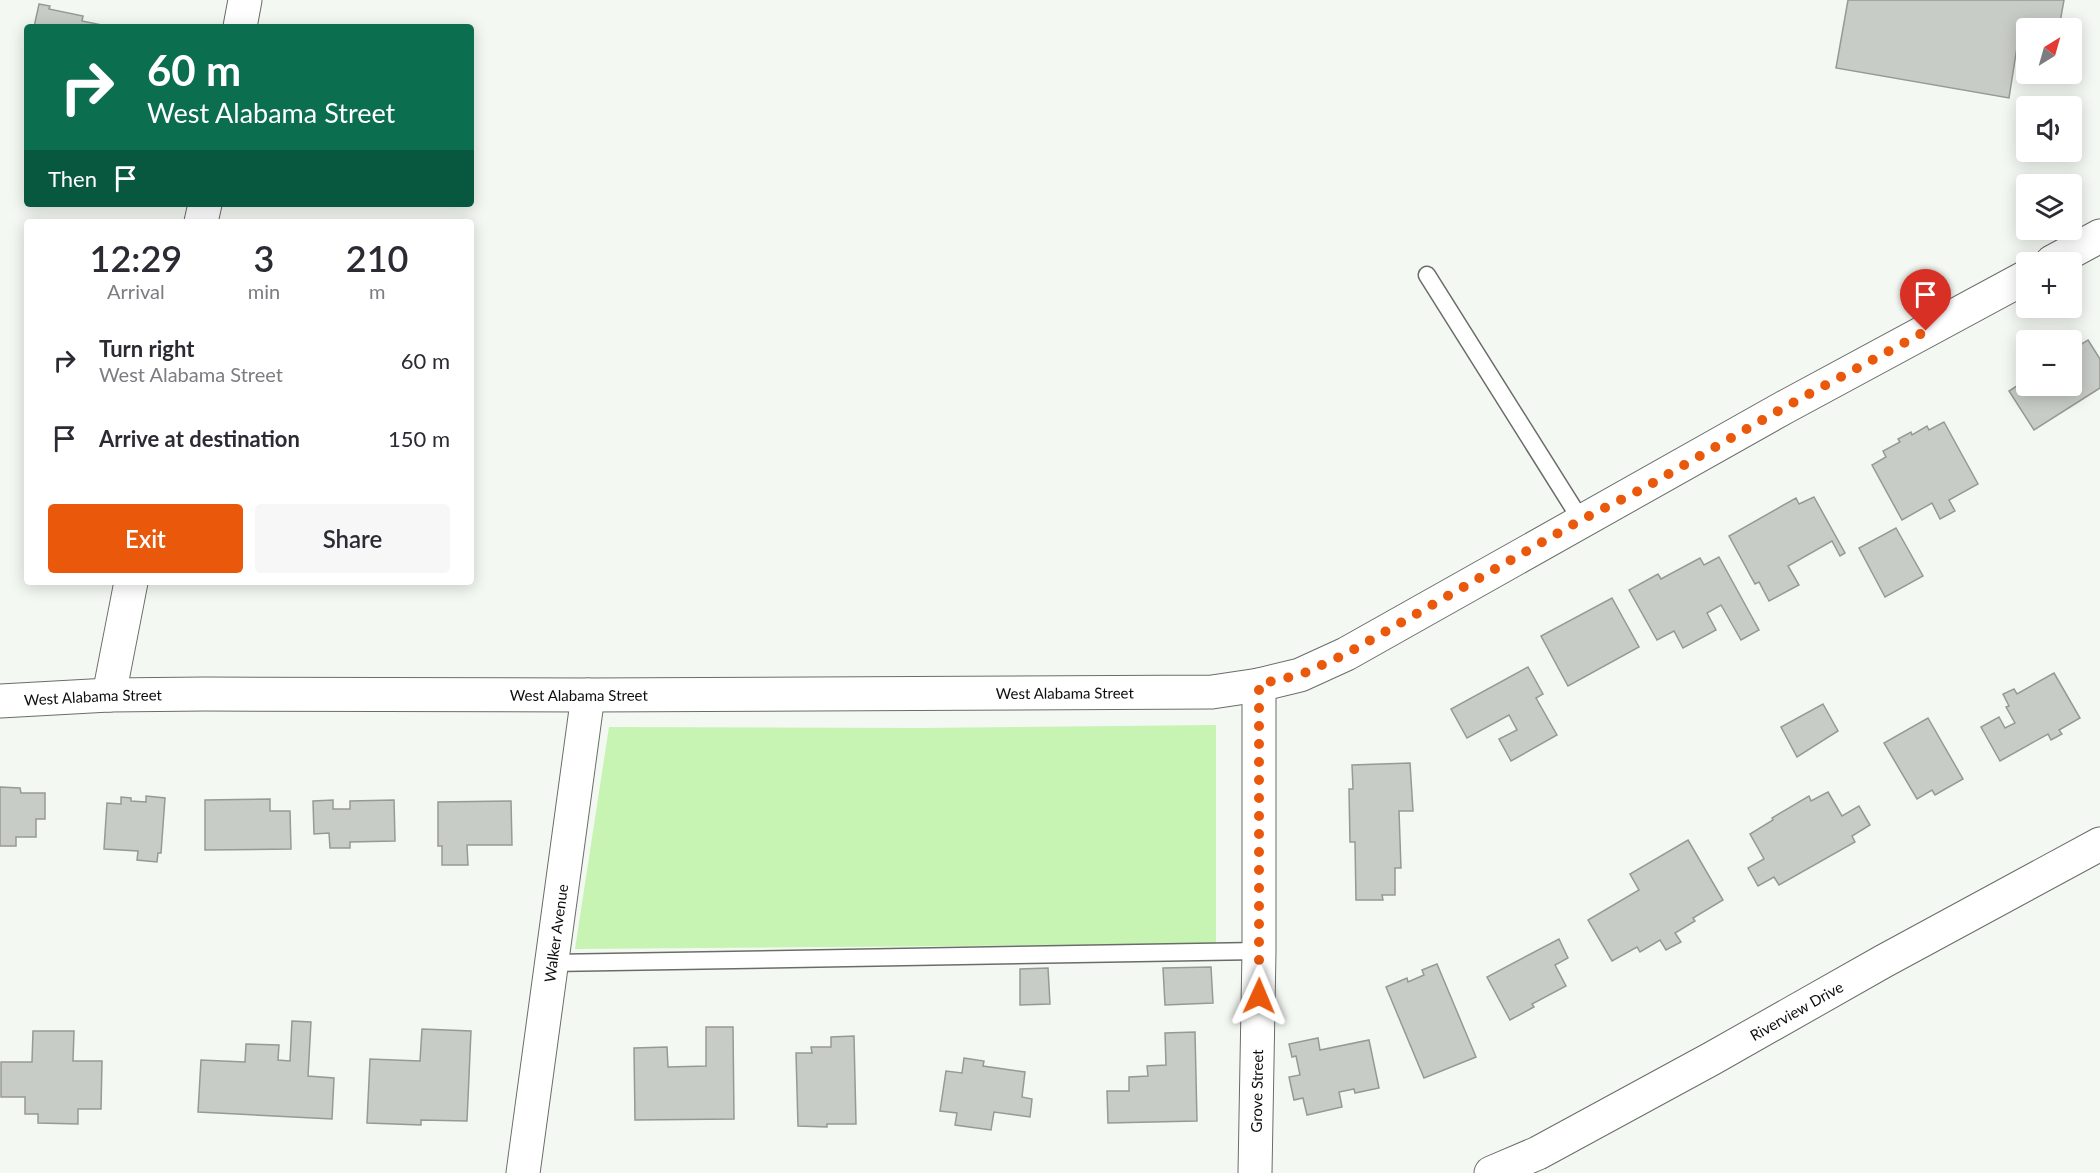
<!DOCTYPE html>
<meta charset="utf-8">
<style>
:root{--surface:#fff;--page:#f7f7f7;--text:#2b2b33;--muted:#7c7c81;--accent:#ea580c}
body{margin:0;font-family:Lato,sans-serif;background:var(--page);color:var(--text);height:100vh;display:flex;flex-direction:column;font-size:22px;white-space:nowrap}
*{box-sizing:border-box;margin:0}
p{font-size:20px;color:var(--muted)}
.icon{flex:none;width:33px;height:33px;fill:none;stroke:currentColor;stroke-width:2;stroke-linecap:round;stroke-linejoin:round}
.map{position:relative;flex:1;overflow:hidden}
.details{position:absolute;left:24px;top:219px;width:450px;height:366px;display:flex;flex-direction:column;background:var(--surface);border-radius:6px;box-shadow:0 3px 15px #0003}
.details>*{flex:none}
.banner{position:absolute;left:24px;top:24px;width:450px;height:183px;border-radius:6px;box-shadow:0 3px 15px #0003;background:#0b6e4f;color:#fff;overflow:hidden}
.needle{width:39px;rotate:37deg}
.buttons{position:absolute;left:2016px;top:18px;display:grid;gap:12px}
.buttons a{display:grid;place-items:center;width:66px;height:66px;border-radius:6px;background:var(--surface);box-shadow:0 3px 15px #0003;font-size:30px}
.pin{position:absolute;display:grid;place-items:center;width:51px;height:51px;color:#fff;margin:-62px -26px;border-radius:50% 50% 50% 0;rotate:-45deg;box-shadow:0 0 6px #0007}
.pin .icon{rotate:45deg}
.me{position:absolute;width:66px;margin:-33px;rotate:1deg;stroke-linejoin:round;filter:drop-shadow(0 0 4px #0008)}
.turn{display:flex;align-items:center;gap:21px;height:126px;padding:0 24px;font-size:27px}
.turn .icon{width:78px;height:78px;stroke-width:2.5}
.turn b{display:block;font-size:42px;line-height:51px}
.then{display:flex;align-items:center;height:57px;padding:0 24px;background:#0003;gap:12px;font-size:22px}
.eta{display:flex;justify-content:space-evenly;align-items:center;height:102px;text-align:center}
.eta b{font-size:36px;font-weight:600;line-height:42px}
.action{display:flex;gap:12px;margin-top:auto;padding:12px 24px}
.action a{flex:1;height:69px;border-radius:6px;background:var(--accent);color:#fff;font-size:24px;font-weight:600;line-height:69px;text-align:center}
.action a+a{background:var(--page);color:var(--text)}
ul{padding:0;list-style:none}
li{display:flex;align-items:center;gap:18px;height:78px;padding:0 24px}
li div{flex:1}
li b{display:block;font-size:22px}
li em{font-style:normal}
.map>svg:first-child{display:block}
</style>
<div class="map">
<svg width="2100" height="1173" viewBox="0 0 2100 1173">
<rect width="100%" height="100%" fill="#f4f8f2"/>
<!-- green -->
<path fill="#c7f3b3" d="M1216 725V944L575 949 609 727 921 728Z"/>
<!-- building -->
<g fill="#c8ccc6" stroke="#969a94" stroke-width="1.5">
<path d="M1848 0H2064L2059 28H2026V49L2017 47 2009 98 1836 68Z"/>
<path d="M39 4 50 6 49 9 83 16 82 21 102 25 101 27H34Z"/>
<path d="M2088 340 2100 359V388L2034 430 2009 391 2026 380V386H2072V350Z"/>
<path d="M1944 422 1978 484 1949 500 1955 511 1940 519 1932 503 1902 520 1872 465 1886 457 1883 451 1900 442 1898 439 1911 432 1912 435 1927 426 1929 430Z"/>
<path d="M1814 497 1845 553 1840 556 1832 541 1788 566 1799 585 1769 601 1759 582 1755 584 1729 536 1796 498 1799 504Z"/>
<path d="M1896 528 1923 576 1885 597 1859 548Z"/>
<path d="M1719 557 1759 630 1741 640 1721 605 1707 613 1716 630 1683 648 1674 631 1657 640 1629 590 1658 574 1661 579 1700 558 1704 565Z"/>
<path d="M1612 598 1639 647 1568 686 1541 636Z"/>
<path d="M1528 667 1543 694 1536 698 1557 735 1511 761 1499 739 1517 730 1509 715 1467 738 1451 709Z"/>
<path d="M2054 673 2080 718 2059 730 2062 734 2051 740 2048 734 2000 761 1981 727 1999 717 2005 728 2015 723 2006 707 2009 706 2003 694 2014 689 2017 694Z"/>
<path d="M1823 704 1838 731 1797 757 1781 727Z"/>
<path d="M1928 718 1963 779 1935 795 1932 790 1917 799 1884 743Z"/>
<path d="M1410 763 1413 811H1399L1401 868H1395V895H1382L1383 900H1356L1355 842H1350L1349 789H1353L1352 765Z"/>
<path d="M0 787 20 788 21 793H45V819H36V837H16V846H0Z"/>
<path d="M1828 792 1842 816 1859 806 1870 825 1852 836 1855 842 1779 885 1774 877 1758 886 1748 868 1764 859 1750 834 1773 820 1772 818 1809 796 1811 801Z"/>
<path d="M146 796 165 798 161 853H158L157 862 137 860 138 851 104 849 107 803 121 804V797L131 798V801L146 802Z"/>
<path d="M270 799V811H290L291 849 205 850V800Z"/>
<path d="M333 800V809H350V801L394 800 395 841 350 842V848H330L329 833 314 834 313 801Z"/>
<path d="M511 801 512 845H467L468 865H442V846H438V802Z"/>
<path d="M1688 840 1723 900 1693 918 1695 921 1675 933 1681 942 1666 950 1660 940 1640 952 1637 947 1612 961 1588 920 1639 890 1630 874Z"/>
<path d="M1559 939 1568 958 1555 965 1566 986 1532 1004 1534 1007 1510 1020 1487 977Z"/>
<path d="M1437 964 1476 1057 1424 1078 1386 987 1407 978 1408 982 1424 975 1422 970Z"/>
<path d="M1211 967 1213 1003 1165 1005 1163 968Z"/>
<path d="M1048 968 1050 1004 1020 1005V969Z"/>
<path d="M292 1021 311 1022 308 1076 334 1078 332 1119 198 1112 201 1060 245 1062 246 1044 279 1045 278 1060 290 1061Z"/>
<path d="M706 1027H733L734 1119 635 1120 634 1048 667 1047 668 1067 706 1066Z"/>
<path d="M422 1029 471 1031 467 1121 421 1120V1125L367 1123 370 1059 420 1061Z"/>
<path d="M33 1031H74L73 1061H102L101 1109H78V1124L38 1123V1114H25V1097H1V1062H32Z"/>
<path d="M1195 1032 1197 1121 1108 1123 1107 1091H1129V1077L1148 1076 1147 1066 1166 1065 1165 1033Z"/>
<path d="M854 1036 856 1124H827V1127L798 1126 796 1053H812L811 1047H831V1037Z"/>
<path d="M1318 1038 1320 1050 1369 1040 1379 1088 1355 1093 1354 1089 1339 1092 1342 1107 1307 1115 1303 1098 1294 1100 1289 1077 1300 1075 1296 1056 1292 1057 1289 1044Z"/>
<path d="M964 1058 984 1061 983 1066 1025 1072 1022 1097 1032 1099 1030 1117 994 1112 991 1130 955 1125 957 1113 940 1111 946 1071 962 1073Z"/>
</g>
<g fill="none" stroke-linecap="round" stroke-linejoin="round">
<!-- service casing -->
<g stroke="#696d67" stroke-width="19">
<g id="service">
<path d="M1427 275 1581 520"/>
<path d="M551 963 1259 951"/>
</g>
</g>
<!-- minor casing -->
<g stroke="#696d67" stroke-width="35">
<g id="minor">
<path d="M240 27 245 0"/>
<path d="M201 222 205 204"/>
<path d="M2052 262 2100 236"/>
<path d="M109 695 131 582"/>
<path id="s1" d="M0 701 109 695 205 694 588 695 1212 692 1259 685 1300 675 1346 654 1785 407 2026 277"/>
<path id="s2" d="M523 1173 588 695"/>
<path id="s3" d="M1255 1173 1259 951V685"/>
<path id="s4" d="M1491 1173 1538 1153 1711 1059 1884 961 2100 844"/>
</g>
</g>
<!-- service -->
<use href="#service" stroke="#fff" stroke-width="16"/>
<!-- minor -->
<use href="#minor" stroke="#fff" stroke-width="33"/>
</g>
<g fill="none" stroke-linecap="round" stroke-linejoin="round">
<!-- route -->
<path stroke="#ea580c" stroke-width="10" stroke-dasharray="0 18" d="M1259 996V684L1300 675 1346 654 1581 520 1644 488 1785 407 1926 331"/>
</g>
<g text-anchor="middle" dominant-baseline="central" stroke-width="4.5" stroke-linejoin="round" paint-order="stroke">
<!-- street labels -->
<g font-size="15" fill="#0c0e0c" stroke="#f4f8f2">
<text stroke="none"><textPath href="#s1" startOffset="1065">West Alabama Street</textPath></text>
<text stroke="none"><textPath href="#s1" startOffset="579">West Alabama Street</textPath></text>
<text stroke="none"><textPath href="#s1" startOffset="93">West Alabama Street</textPath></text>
<text stroke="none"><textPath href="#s2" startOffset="242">Walker Avenue</textPath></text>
<text stroke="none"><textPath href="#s4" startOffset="346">Riverview Drive</textPath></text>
<text stroke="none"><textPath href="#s3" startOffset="82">Grove Street</textPath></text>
</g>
</g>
</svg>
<div class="buttons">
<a><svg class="needle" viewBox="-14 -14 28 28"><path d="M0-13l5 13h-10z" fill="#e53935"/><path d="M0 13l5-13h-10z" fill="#7c7c81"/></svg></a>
<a><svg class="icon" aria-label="sound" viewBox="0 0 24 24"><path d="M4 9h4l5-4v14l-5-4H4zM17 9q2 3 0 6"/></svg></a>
<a><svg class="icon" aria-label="layers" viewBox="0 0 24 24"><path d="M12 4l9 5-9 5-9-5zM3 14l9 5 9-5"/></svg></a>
<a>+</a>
<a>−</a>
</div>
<div class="pin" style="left:1926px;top:331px;background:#d93025"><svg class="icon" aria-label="arrive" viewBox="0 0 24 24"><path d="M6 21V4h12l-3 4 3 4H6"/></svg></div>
<svg class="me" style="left:1259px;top:996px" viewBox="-20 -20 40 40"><path d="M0-17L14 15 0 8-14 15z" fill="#ea580c" stroke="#fff" stroke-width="4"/></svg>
<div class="banner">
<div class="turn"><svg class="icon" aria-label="right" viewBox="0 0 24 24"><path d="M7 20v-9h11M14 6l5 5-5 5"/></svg><div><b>60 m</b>West Alabama Street</div></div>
<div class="then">Then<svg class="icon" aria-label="arrive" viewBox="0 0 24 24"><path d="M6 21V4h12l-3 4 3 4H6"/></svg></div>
</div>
<section class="details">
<div class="eta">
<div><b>12:29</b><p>Arrival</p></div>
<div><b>3</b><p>min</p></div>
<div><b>210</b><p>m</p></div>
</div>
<ul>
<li><svg class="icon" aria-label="right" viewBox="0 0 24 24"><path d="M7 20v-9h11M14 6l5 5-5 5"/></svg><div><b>Turn right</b><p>West Alabama Street</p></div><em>60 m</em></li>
<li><svg class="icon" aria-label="arrive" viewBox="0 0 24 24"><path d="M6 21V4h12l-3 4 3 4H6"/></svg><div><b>Arrive at destination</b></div><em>150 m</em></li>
</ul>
<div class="action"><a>Exit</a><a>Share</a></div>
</section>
</div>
